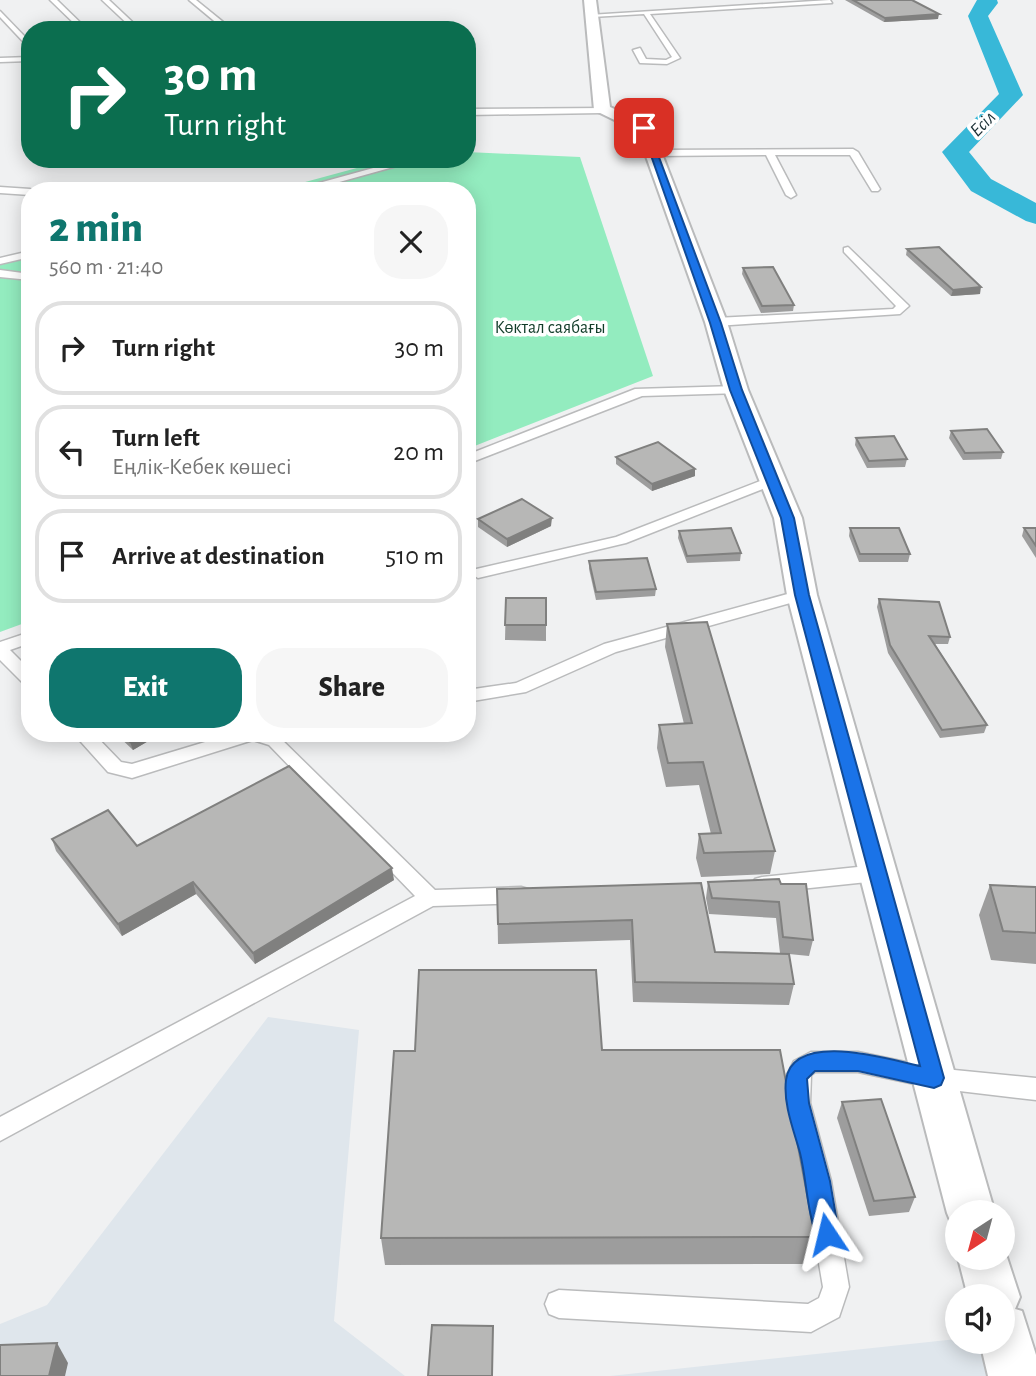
<!DOCTYPE html>
<meta charset="utf-8">
<style>
:root{--surface:#fff;--page:#f6f6f6;--text:#222;--muted:#767676;--line:#e0e0e0;--accent:#0f766e}
body{margin:0;font-family:"Alegreya Sans",sans-serif;background:var(--page);color:var(--text);height:100vh;display:flex;flex-direction:column;font-size:26px;white-space:nowrap}
*{box-sizing:border-box;margin:0}
p{font-size:23px;color:var(--muted)}
.icon{flex:none;width:38px;height:38px;fill:none;stroke:currentColor;stroke-width:2;stroke-linecap:round;stroke-linejoin:round}
.map{position:relative;flex:1;overflow:hidden}
.panel{position:absolute;left:21px;top:182px;width:455px;height:560px;display:flex;flex-direction:column;background:var(--surface);border-radius:28px;box-shadow:0 4px 18px #0003}
.panel>*{flex:none}
.hud{position:absolute;left:21px;top:21px;width:455px;height:147px;border-radius:28px;box-shadow:0 4px 18px #0003;background:#0b6e4f;color:#fff;overflow:hidden}
.needle{width:46px;rotate:216deg}
.buttons{position:absolute;left:945px;top:1200px;display:grid;gap:14px}
.buttons a{display:grid;place-items:center;width:70px;height:70px;border-radius:50%;background:var(--surface);box-shadow:0 4px 18px #0003;font-size:35px}
.pin{position:absolute;display:grid;place-items:center;width:60px;height:60px;color:#fff;margin:-30px;border-radius:14px;box-shadow:0 4px 10px #0006}
.me{position:absolute;width:77px;margin:-38px;rotate:350deg;stroke-linejoin:round;filter:drop-shadow(0 0 5px #0008)}
.turn{display:flex;align-items:center;gap:24px;height:147px;padding:0 28px;font-size:32px}
.turn .icon{width:91px;height:91px;stroke-width:2.5}
.turn b{display:block;font-size:49px;line-height:60px}
.round{display:grid;place-items:center;flex:none;width:74px;height:74px;border-radius:28px;background:var(--page)}
.summary{display:flex;align-items:center;justify-content:space-between;height:119px;padding:0 28px}
h1{font-size:42px;font-weight:800;line-height:52px;color:var(--accent)}
.cta{display:flex;gap:14px;margin-top:auto;padding:14px 28px}
.cta a{flex:1;height:80px;border-radius:28px;background:var(--accent);color:#fff;font-size:28px;font-weight:800;line-height:80px;text-align:center}
.cta a+a{background:var(--page);color:var(--text)}
ul{padding:0;list-style:none}
li{display:flex;align-items:center;gap:21px;height:94px;margin:0 14px 10px;padding:0 14px;border:4px solid var(--line);border-radius:28px}
li div{flex:1}
li b{display:block;font-size:26px}
li em{font-style:normal}
.map>svg:first-child{display:block}
</style>
<div class="map">
<svg width="1036" height="1376" viewBox="0 0 1036 1376">
<rect width="100%" height="100%" fill="#f0f1f2"/>
<!-- built -->
<g fill="#dfe6ec">
<path d="M268 1017 359 1030 334 1321 405 1376H0V1324L47 1305Z"/>
<path d="M957 1339V1342H980L986 1376H610Z"/>
</g>
<!-- green -->
<g fill="#93ecbf">
<path d="M467 152 580 157 653 376 467 449V191H272L390 159H467Z"/>
<path d="M30 256V621L0 632V264Z"/>
</g>
<g fill="none" stroke-linecap="round" stroke-linejoin="round">
<!-- river -->
<path fill="#38b8d8" fill-rule="evenodd" d="M977 0H997L998 3 988 16 1023 95 969 152 991 179 1036 203V224L1026 221 971 191 942 152 999 94 968 16Z"/>
<!-- lane casing -->
<g stroke="#babbbc" stroke-width="3">
<g id="lane">
<path d="M50 0H57L88 30H81Z"/>
<path d="M102 0H109L141 30H134Z"/>
<path d="M189 0H196L233 30H225Z"/>
<path d="M830 0 832 3 650 14 680 58 667 64 640 63 633 50 640 48 646 59 666 60 672 57 644 14 592 17 589 15Z"/>
<path d="M0 11 30 42V49L0 17Z"/>
<path d="M30 57V61L0 62V58Z"/>
<path d="M605 108 602 113 467 115V109Z"/>
<path d="M853 149 858 152 880 189 878 191H872L850 155H775L796 195 791 198 786 195 766 155 655 156 650 153 655 150Z"/>
<path d="M406 159H422L307 191H290Z"/>
<path d="M0 187 30 189 34 191H30V195L0 193Z"/>
<path d="M848 247 907 304 909 306 900 314 716 326 710 322 716 318 893 309 896 306 844 252V248Z"/>
<path d="M30 251V257L0 264V258Z"/>
<path d="M0 270 30 274V280L0 277Z"/>
<path d="M736 386 742 390 741 393 642 396 467 464V455L635 389Z"/>
<path d="M773 476 778 477V483L626 543 478 578 470 573 472 570 616 537Z"/>
<path d="M802 590 810 595 808 598 616 652 526 692 467 702V690L516 683 604 644Z"/>
<path d="M30 632V643L10 650 30 670V686L24 684 0 660V642Z"/>
<path d="M73 733H93L121 762 132 764 235 733H275L435 890 521 887 528 889 531 895 528 901 521 903 433 906 0 1141V1117L415 896 269 745 253 740 132 778 108 772Z"/>
<path d="M877 865 884 867 887 873 884 879 877 881 762 893 755 891 752 885 755 879 762 877Z"/>
<path d="M811 1052H858L934 1068 1036 1078V1100L934 1088 858 1072H815L811 1075 810 1103 831 1181 849 1287 839 1317 811 1332 559 1318 549 1314 545 1304 549 1294 559 1290 808 1304 819 1298 823 1287 805 1181 786 1103 785 1079 794 1061Z"/>
</g>
</g>
<!-- street casing -->
<g stroke="#babbbc" stroke-width="4">
<g id="street">
<path d="M584 0H596L610 107 650 124 652 128 727 322 748 390 802 518 817 595 995 1213H957V1231L954 1230 947 1213 787 595 774 518 724 390 705 322 637 131 594 110Z"/>
<path d="M1003 1245 1020 1297 1015 1309 1022 1311 1036 1355V1376H988L980 1342H1003V1297H968L958 1258H1003Z"/>
</g>
</g>
<!-- lane -->
<use href="#lane" fill="#fff" fill-rule="evenodd"/>
<!-- street -->
<use href="#street" fill="#fff" fill-rule="evenodd"/>
</g>
<!-- wall -->
<g fill="#9d9d9d">
<path d="M845 0H912L938 19 884 22Z"/>
<path d="M907 249 980 294 951 296 906 255Z"/>
<path d="M743 268 794 305 793 311 761 313 742 274Z"/>
<path d="M951 431 1003 452 1001 459 963 460 949 438Z"/>
<path d="M856 438 907 459 905 467 867 468 855 445Z"/>
<path d="M616 457 695 469V476L652 491 616 464Z"/>
<path d="M478 519 551 526 507 547 478 527Z"/>
<path d="M850 528 910 554 908 562H859L849 536Z"/>
<path d="M1024 528H1036V558L1022 536Z"/>
<path d="M679 531 741 553 740 561 687 563 678 538Z"/>
<path d="M589 561 656 589 655 596 596 600 589 569Z"/>
<path d="M506 598H546V641L505 640Z"/>
<path d="M879 599 950 637 948 644H935L987 725 984 733 940 738 888 653 877 607Z"/>
<path d="M667 624 775 851 770 874 701 877 696 858 699 834H711L699 785 666 787 657 748 659 725 684 724 665 647Z"/>
<path d="M115 733H162L133 750Z"/>
<path d="M52 839 137 846 394 880 255 964 196 894 122 936 56 851Z"/>
<path d="M708 882 781 884 813 940 809 956 789 954 794 984 789 1005 633 1002 630 940 498 944 497 889 701 883 715 952 780 953 776 918 709 914 706 898Z"/>
<path d="M990 885 1036 887V964L991 960 979 915Z"/>
<path d="M602 1050 815 1237 806 1264 385 1265 381 1238Z"/>
<path d="M842 1102 915 1197 909 1212 869 1216 837 1118Z"/>
</g>
<!-- shaded-wall -->
<g fill="#80807f">
<path d="M939 14 938 19 884 22 885 18Z"/>
<path d="M981 287 980 294 951 296 953 290Z"/>
<path d="M695 469V476L652 491V484Z"/>
<path d="M552 518 551 526 507 547V539Z"/>
<path d="M146 733H162L133 750 130 742Z"/>
<path d="M392 868 394 880 255 964 253 953Z"/>
<path d="M193 882 196 894 122 936 118 924Z"/>
<path d="M57 1343 68 1363 65 1376H49Z"/>
</g>
<!-- building -->
<g fill="#b7b7b6" stroke="#80807f" stroke-width="2">
<path d="M853 0H912L939 14 885 18Z"/>
<path d="M939 247 981 287 953 290 907 249Z"/>
<path d="M773 267 794 305 762 306 743 268Z"/>
<path d="M987 429 1003 452 965 453 951 431Z"/>
<path d="M894 436 907 459 869 461 856 438Z"/>
<path d="M658 442 695 469 652 484 616 457Z"/>
<path d="M522 499 552 518 507 539 478 519Z"/>
<path d="M731 528 741 553 687 556 679 531Z"/>
<path d="M850 528H899L910 554H860Z"/>
<path d="M1024 528H1036V546Z"/>
<path d="M647 558 656 589 596 592 589 561Z"/>
<path d="M506 598H546V625H505Z"/>
<path d="M879 599 939 602 950 637 929 636 987 725 942 730 890 645Z"/>
<path d="M707 622 775 851 704 853 699 834 721 833 703 762 668 763 659 725 692 723 667 624Z"/>
<path d="M121 733H146L130 742Z"/>
<path d="M289 766 392 868 253 953 193 882 118 924 52 839 108 810 137 846Z"/>
<path d="M779 879 781 884H806L813 940 783 937 779 902 712 898 708 882Z"/>
<path d="M701 883 715 952 789 954 794 984 635 982 632 920 498 924 497 889Z"/>
<path d="M990 885 1036 887V933L1003 931Z"/>
<path d="M419 970H596L602 1050H780L815 1237 381 1238 394 1051H415Z"/>
<path d="M881 1099 915 1197 874 1201 842 1102Z"/>
<path d="M432 1325 493 1326 492 1376H428Z"/>
<path d="M57 1343 49 1376H0V1345Z"/>
</g>
<!-- route -->
<path fill="#1a73e8" stroke="#114b97" stroke-width="2" d="M641 127 648 128 721 323 742 390 794 518 809 595 944 1078 941 1085 934 1088 858 1071H815L807 1079 809 1103 830 1181 839 1234 836 1242 827 1246 819 1242C807 1215 807 1182 800 1153 794 1131 783 1104 786 1080 793 1030 888 1059 920 1066L795 595 781 518 730 390 710 323Z"/>
<g text-anchor="middle" dominant-baseline="central" stroke-width="7" stroke-linejoin="round" paint-order="stroke">
<!-- far-park labels -->
<g font-size="18" fill="#103b28" stroke="#fff">
<text x="550" y="328">Көктал саябағы</text>
</g>
<!-- far-water labels -->
<g font-size="19" font-style="italic" fill="#192e34" stroke="#fff">
<text transform="translate(983 124) rotate(-45)">Есіл</text>
</g>
</g>
</svg>
<div class="buttons">
<a><svg class="needle" viewBox="-14 -14 28 28"><path d="M0-13l5 13h-10z" fill="#e53935"/><path d="M0 13l5-13h-10z" fill="#767676"/></svg></a>
<a><svg class="icon" aria-label="sound" viewBox="0 0 24 24"><path d="M4 9h4l5-4v14l-5-4H4zM17 9q2 3 0 6"/></svg></a>
</div>
<div class="pin" style="left:644px;top:128px;background:#d93025"><svg class="icon" aria-label="arrive" viewBox="0 0 24 24"><path d="M6 21V4h12l-3 4 3 4H6"/></svg></div>
<svg class="me" style="left:827px;top:1234px" viewBox="-20 -20 40 40"><path d="M0-17L14 15 0 8-14 15z" fill="#1a73e8" stroke="#fff" stroke-width="4"/></svg>
<div class="hud">
<div class="turn"><svg class="icon" aria-label="right" viewBox="0 0 24 24"><path d="M7 20v-9h11M14 6l5 5-5 5"/></svg><div><b>30 m</b>Turn right</div></div>
</div>
<section class="panel">
<div class="summary"><div><h1>2 min</h1><p>560 m · 21:40</p></div><a class="round"><svg class="icon" aria-label="close" viewBox="0 0 24 24"><path d="M6 6l12 12M18 6L6 18"/></svg></a></div>
<ul>
<li><svg class="icon" aria-label="right" viewBox="0 0 24 24"><path d="M7 20v-9h11M14 6l5 5-5 5"/></svg><div><b>Turn right</b></div><em>30 m</em></li>
<li><svg class="icon" aria-label="left" viewBox="0 0 24 24"><path d="M17 20v-9H6M10 6l-5 5 5 5"/></svg><div><b>Turn left</b><p>Еңлік-Кебек көшесі</p></div><em>20 m</em></li>
<li><svg class="icon" aria-label="arrive" viewBox="0 0 24 24"><path d="M6 21V4h12l-3 4 3 4H6"/></svg><div><b>Arrive at destination</b></div><em>510 m</em></li>
</ul>
<div class="cta"><a>Exit</a><a>Share</a></div>
</section>
</div>
